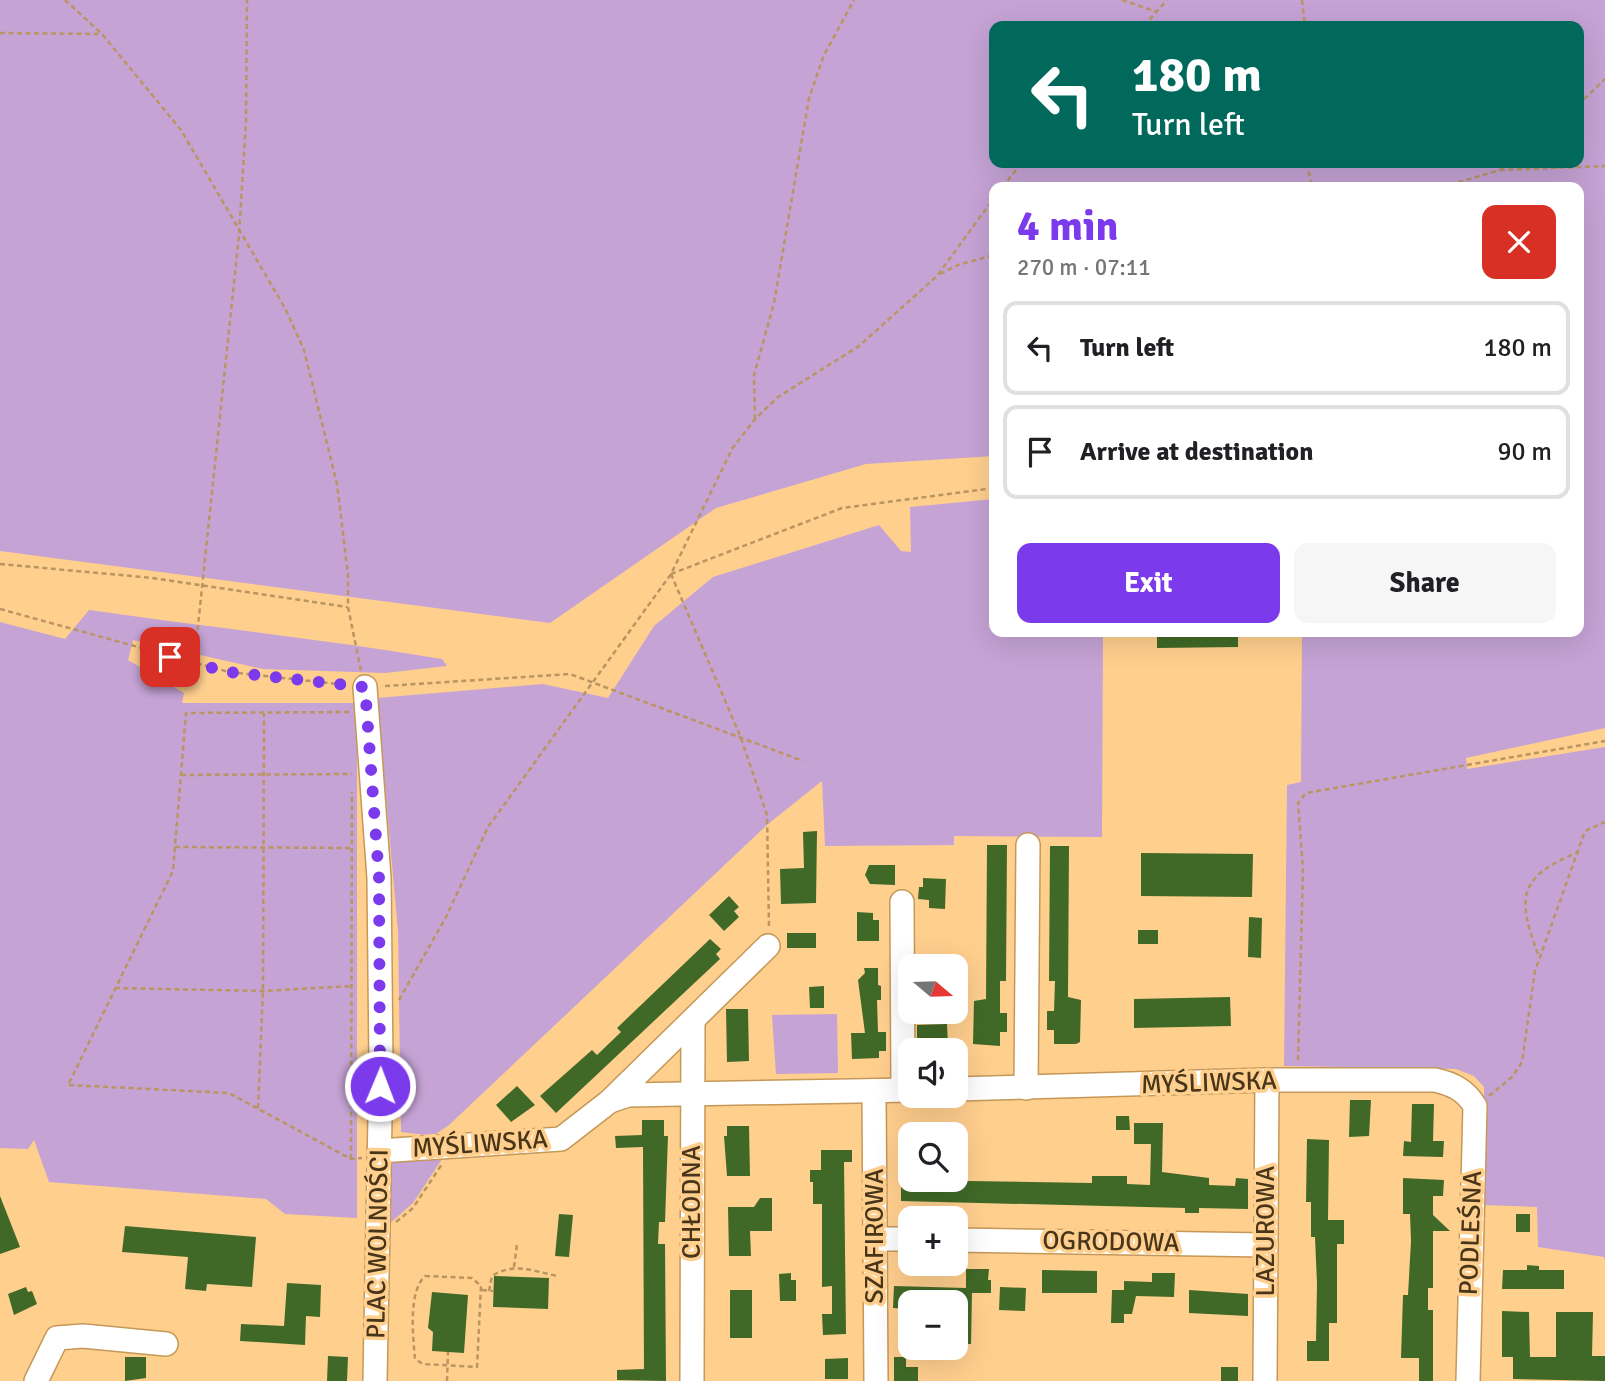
<!DOCTYPE html>
<meta charset="utf-8">
<style>
:root{--surface:#fff;--page:#f6f6f6;--text:#202124;--muted:#757577;--line:#e0e0e0;--accent:#7c3aed}
body{margin:0;font-family:Signika,sans-serif;background:var(--page);color:var(--text);height:100vh;display:flex;flex-direction:column;font-size:26px;white-space:nowrap}
*{box-sizing:border-box;margin:0}
p{font-size:23px;color:var(--muted)}
.icon{flex:none;width:38px;height:38px;fill:none;stroke:currentColor;stroke-width:2;stroke-linecap:round;stroke-linejoin:round}
.map{position:relative;flex:1;overflow:hidden}
.drawer{position:absolute;left:989px;top:182px;width:595px;height:455px;display:flex;flex-direction:column;background:var(--surface);border-radius:14px;box-shadow:0 7px 28px #0002}
.drawer>*{flex:none}
.hud{position:absolute;left:989px;top:21px;width:595px;height:147px;border-radius:14px;box-shadow:0 7px 28px #0002;background:#00695c;color:#fff;overflow:hidden}
.needle{width:46px;rotate:109deg}
.tools{position:absolute;left:898px;top:954px;display:grid;gap:14px}
.tools a{display:grid;place-items:center;width:70px;height:70px;border-radius:14px;background:var(--surface);box-shadow:0 7px 28px #0002;font-size:35px}
.pin{position:absolute;display:grid;place-items:center;width:60px;height:60px;color:#fff;margin:-30px;border-radius:14px;box-shadow:0 4px 10px #0006}
.me{position:absolute;width:77px;margin:-38px;rotate:1deg;stroke-linejoin:round;filter:drop-shadow(0 0 5px #0008)}
.turn{display:flex;align-items:center;gap:24px;height:147px;padding:0 28px;font-size:32px}
.turn .icon{width:91px;height:91px;stroke-width:2.5}
.turn b{display:block;font-size:49px;line-height:60px}
.round{display:grid;place-items:center;flex:none;width:74px;height:74px;border-radius:14px;background:var(--page)}
.headline{display:flex;align-items:center;justify-content:space-between;height:119px;padding:0 28px}
h1{font-size:42px;font-weight:700;line-height:52px;color:var(--accent)}
.button{display:flex;gap:14px;margin-top:auto;padding:14px 28px}
.button a{flex:1;height:80px;border-radius:14px;background:var(--accent);color:#fff;font-size:28px;font-weight:700;line-height:80px;text-align:center}
.button a+a{background:var(--page);color:var(--text)}
ul{padding:0;list-style:none}
li{display:flex;align-items:center;gap:21px;height:94px;margin:0 14px 10px;padding:0 14px;border:4px solid var(--line);border-radius:14px}
li div{flex:1}
li b{display:block;font-size:26px}
li em{font-style:normal}
.map>svg:first-child{display:block}
</style>
<div class="map">
<svg width="1605" height="1381" viewBox="0 0 1605 1381">
<rect width="100%" height="100%" fill="#ffcf8e"/>
<!-- green -->
<g fill="#c5a3d5" fill-rule="evenodd">
<path d="M0 0H1605V728L1466 758 1467 769 1605 747V1260L1604 1257 1538 1247 1537 1207 1484 1205V1087L1474 1076 1456 1069 1284 1066 1287 785 1301 782 1302 632H1578V187H994V456L866 464 716 508 550 623 0 551ZM994 26H1578V163H994Z"/>
<path d="M994 499V632H1103L1102 837 954 836V845L825 846 822 781 768 824 449 1125 433 1136 401 1132 398 931 377 698 543 684 608 698 654 626 713 577 879 525 901 551 911 552 910 507Z"/>
<path d="M89 610C207 627 324 639 442 659L447 666 385 673 263 669 133 640 128 660 184 693 182 703H357V1218L285 1214 266 1199 49 1182 34 1140 28 1149 0 1148V622L65 639Z"/>
<path d="M837 1014 838 1073 776 1074 772 1015Z"/>
<path d="M448 1150 413 1203 388 1225V1167L396 1157Z"/>
</g>
<!-- building -->
<g fill="#406927">
<path d="M1157 632H1238V647L1157 648Z"/>
<path d="M817 831 816 903 781 904 780 869 804 868 803 832Z"/>
<path d="M987 845H1007L1006 981H1000V1013H1007V1032H1000V1046L973 1044 974 1001 986 999Z"/>
<path d="M1050 846H1069L1068 997 1081 1000 1080 1042 1076 1044H1054V1030H1047V1011H1054L1055 981H1049Z"/>
<path d="M1141 853 1253 854 1252 897 1141 896Z"/>
<path d="M869 865H895V885L870 884 865 875Z"/>
<path d="M923 878 946 879 945 909 929 908V900L918 899 919 887H923Z"/>
<path d="M729 896 739 907 734 911 739 917 724 931 709 915Z"/>
<path d="M857 912 873 913V920H879V941H857Z"/>
<path d="M1249 917 1262 918 1261 958 1248 957Z"/>
<rect x="1138" y="930" width="20" height="14"/>
<rect x="787" y="933" width="29" height="15"/>
<path d="M710 939 721 949 716 954 720 959 556 1113 540 1096 592 1050 597 1055 621 1032 617 1028Z"/>
<path d="M864 968H878V985L881 986V1000H877L878 1032H886V1051H879V1058L852 1059 851 1033H865L858 980 865 973Z"/>
<path d="M824 986V1008H810L809 987Z"/>
<path d="M1230 997 1231 1026 1134 1028V999Z"/>
<path d="M726 1009H748L749 1061 727 1062Z"/>
<path d="M947 1024 948 1047 917 1050V1025Z"/>
<path d="M517 1086 535 1105 511 1122 496 1105Z"/>
<path d="M1350 1100H1371L1369 1136 1349 1137Z"/>
<path d="M1412 1104H1434L1433 1141H1444L1443 1157 1403 1156 1404 1141 1411 1142Z"/>
<path d="M1116 1116H1129L1130 1130H1116Z"/>
<path d="M642 1120H664V1136H668L665 1222H659L658 1244H665L666 1381 617 1380V1370L644 1369 643 1147 616 1148 615 1136 642 1135Z"/>
<path d="M1134 1123H1163L1162 1172 1209 1178V1185L1235 1186 1236 1178 1248 1179V1209L1199 1208V1213H1185V1208L901 1201V1180L1092 1183V1176H1127V1184L1150 1185 1151 1144H1134Z"/>
<path d="M727 1126H749L750 1176H727L724 1136H727Z"/>
<path d="M1307 1139 1329 1140 1328 1220H1344V1244H1337V1323H1329V1361H1307V1341H1316L1317 1284 1315 1237H1311V1202H1306Z"/>
<path d="M821 1150H852V1162H844L846 1334 823 1335 822 1314H832V1286L822 1287V1204H813V1182H810V1170H821Z"/>
<path d="M1403 1178 1444 1180 1443 1196H1433V1215L1450 1231H1433V1288H1428V1310H1433V1381H1419V1358H1401L1403 1295H1408L1411 1241 1410 1214H1403Z"/>
<path d="M0 1196 20 1247 0 1254Z"/>
<path d="M760 1198H772V1231H750L751 1256H729L728 1207H754Z"/>
<path d="M559 1214 573 1215 569 1257 555 1256Z"/>
<rect x="1516" y="1214" width="14" height="18"/>
<path d="M125 1226 256 1237 252 1287 207 1284 206 1291 185 1289 188 1257 122 1252Z"/>
<path d="M1527 1265 1539 1266V1270H1564V1289H1502L1503 1270H1527Z"/>
<path d="M966 1269H989L988 1280H991V1293H972L971 1344H959L960 1302H910V1309L893 1308 894 1286 966 1288Z"/>
<path d="M1042 1270 1097 1271V1293H1042Z"/>
<path d="M791 1273V1280H796V1301H780L779 1274Z"/>
<path d="M1152 1273H1175L1174 1297 1136 1296 1132 1314H1124V1323H1111L1112 1290H1124V1281L1152 1282Z"/>
<path d="M494 1276 549 1278 548 1309 493 1307Z"/>
<path d="M287 1283 321 1285 320 1317 306 1316 305 1345 240 1341 241 1324 284 1326Z"/>
<path d="M26 1287 28 1292 32 1291 37 1304 14 1315 8 1294Z"/>
<path d="M1000 1287 1026 1288 1025 1311 999 1310Z"/>
<rect x="730" y="1290" width="22" height="48"/>
<path d="M1189 1290 1248 1294V1316L1189 1313Z"/>
<path d="M432 1292 468 1295 464 1353 432 1351 433 1332 428 1328Z"/>
<path d="M1502 1311 1529 1312 1530 1357H1556V1312H1593L1592 1356H1605V1381L1513 1379V1357H1502Z"/>
<path d="M328 1356 348 1357 347 1381H327Z"/>
<path d="M125 1357H146V1378L125 1381Z"/>
<path d="M894 1357H906V1367H918V1381H894Z"/>
<path d="M848 1358V1379H825V1359Z"/>
<rect x="1221" y="1367" width="17" height="14"/>
</g>
<g fill="none" stroke-linecap="round" stroke-linejoin="round">
<!-- minor casing -->
<g stroke="#c59857" stroke-width="26">
<g id="minor">
<path d="M365 687 379 878 381 1064 375 1381"/>
<path d="M902 902 903 1090"/>
<path d="M1026 1088 1028 845"/>
<path d="M956 1089 1267 1080H1435C1453 1084 1465 1090 1475 1106L1468 1381"/>
<path d="M874 1091 876 1381"/>
<path d="M610 1101 628 1095 910 1090"/>
<path d="M379 1151 561 1139 610 1101 768 946"/>
<path d="M875 1239H910"/>
<path d="M956 1240 1266 1245"/>
<path d="M36 1381 57 1338 83 1336 166 1344"/>
<path d="M692 1381 693 1022"/>
<path d="M1265 1381 1267 1080"/>
</g>
</g>
<!-- path -->
<g stroke="#ba9562" stroke-width="2.5" stroke-dasharray="5 3.5" stroke-linecap="butt">
<path d="M65 0 102 34 181 130 286 310 304 350 337 484 348 575V607L361 671"/>
<path d="M1122 0 1157 12"/>
<path d="M1302 0 1305 26"/>
<path d="M1144 26 1167 0"/>
<path d="M0 33 102 34"/>
<path d="M1578 105 1605 79"/>
<path d="M1307 163 1312 187"/>
<path d="M1500 170 1605 166"/>
<path d="M1002 187 1022 163"/>
<path d="M1442 187 1500 170 1511 163"/>
<path d="M940 274 958 265 994 255"/>
<path d="M755 419 754 375 774 303 809 98 824 55 854 0"/>
<path d="M0 564 153 578 347 607"/>
<path d="M671 574 741 738 767 815 769 926"/>
<path d="M671 574 842 508 994 488"/>
<path d="M0 609 229 672 347 685"/>
<path d="M194 664 239 235 246 121 247 0"/>
<path d="M385 686 570 674 803 761"/>
<path d="M349 712 186 713 173 871 68 1085 229 1093 351 1159 362 1158"/>
<path d="M181 775 352 774"/>
<path d="M175 847 352 848"/>
<path d="M1538 954C1516 896 1519 876 1579 852"/>
<path d="M115 988 263 991 352 986"/>
<path d="M399 1000 446 917 488 827 671 574 732 449 755 419 778 397 859 346 937 276 994 198"/>
<path d="M1298 1060 1303 870 1298 803 1306 793 1605 741"/>
<path d="M1489 1096 1512 1077 1522 1062 1535 971 1585 831 1605 822"/>
<path d="M924 1102H942"/>
<path d="M258 1108 263 991 264 713"/>
<path d="M351 1159 352 792"/>
<path d="M396 1222 413 1208 442 1164"/>
<path d="M514 1267 517 1244"/>
<path d="M425 1276 472 1278 481 1286 477 1367 423 1364 415 1359C413 1336 408 1292 425 1276Z"/>
<path d="M482 1290 493 1291"/>
<path d="M489 1291 492 1276C514 1262 533 1271 557 1276"/>
<path d="M447 1381 448 1352"/>
</g>
<!-- minor -->
<use href="#minor" stroke="#fff" stroke-width="23"/>
</g>
<g fill="none" stroke-linecap="round" stroke-linejoin="round">
<!-- route -->
<path stroke="#7c3aed" stroke-width="12" stroke-dasharray="0 21.6" d="M170 657 229 672 365 687 379 878 380 1086"/>
</g>
<g text-anchor="middle" dominant-baseline="central" stroke-width="7" stroke-linejoin="round" paint-order="stroke">
<!-- street labels -->
<g font-size="26" fill="#48351a" stroke="#ffcf8e">
<text transform="translate(1209 1083) rotate(-2)">MYŚLIWSKA</text>
<text transform="translate(480 1144) rotate(-4)">MYŚLIWSKA</text>
<text transform="translate(692 1202) rotate(-90)">CHŁODNA</text>
<text transform="translate(1266 1231) rotate(-90)">LAZUROWA</text>
<text transform="translate(1471 1233) rotate(-88)">PODLEŚNA</text>
<text transform="translate(875 1236) rotate(-90)">SZAFIROWA</text>
<text transform="translate(1111 1242) rotate(1)">OGRODOWA</text>
<text transform="translate(378 1244) rotate(-89)">PLAC WOLNOŚCI</text>
</g>
</g>
</svg>
<div class="tools">
<a><svg class="needle" viewBox="-14 -14 28 28"><path d="M0-13l5 13h-10z" fill="#e53935"/><path d="M0 13l5-13h-10z" fill="#757577"/></svg></a>
<a><svg class="icon" aria-label="sound" viewBox="0 0 24 24"><path d="M4 9h4l5-4v14l-5-4H4zM17 9q2 3 0 6"/></svg></a>
<a><svg class="icon" aria-label="search" viewBox="0 0 24 24"><circle cx="10" cy="10" r="6"/><path d="M15 15l6 6"/></svg></a>
<a>+</a>
<a>−</a>
</div>
<div class="pin" style="left:170px;top:657px;background:#d93025"><svg class="icon" aria-label="arrive" viewBox="0 0 24 24"><path d="M6 21V4h12l-3 4 3 4H6"/></svg></div>
<svg class="me" style="left:380px;top:1086px" viewBox="-20 -20 40 40"><circle r="17" fill="#7c3aed" stroke="#fff" stroke-width="3"/><path d="M0-11L8 9 0 5-8 9z" fill="#fff"/></svg>
<div class="hud">
<div class="turn"><svg class="icon" aria-label="left" viewBox="0 0 24 24"><path d="M17 20v-9H6M10 6l-5 5 5 5"/></svg><div><b>180 m</b>Turn left</div></div>
</div>
<section class="drawer">
<div class="headline"><div><h1>4 min</h1><p>270 m · 07:11</p></div><a class="round" style="background:#d93025;color:#fff"><svg class="icon" aria-label="close" viewBox="0 0 24 24"><path d="M6 6l12 12M18 6L6 18"/></svg></a></div>
<ul>
<li><svg class="icon" aria-label="left" viewBox="0 0 24 24"><path d="M17 20v-9H6M10 6l-5 5 5 5"/></svg><div><b>Turn left</b></div><em>180 m</em></li>
<li><svg class="icon" aria-label="arrive" viewBox="0 0 24 24"><path d="M6 21V4h12l-3 4 3 4H6"/></svg><div><b>Arrive at destination</b></div><em>90 m</em></li>
</ul>
<div class="button"><a>Exit</a><a>Share</a></div>
</section>
</div>
